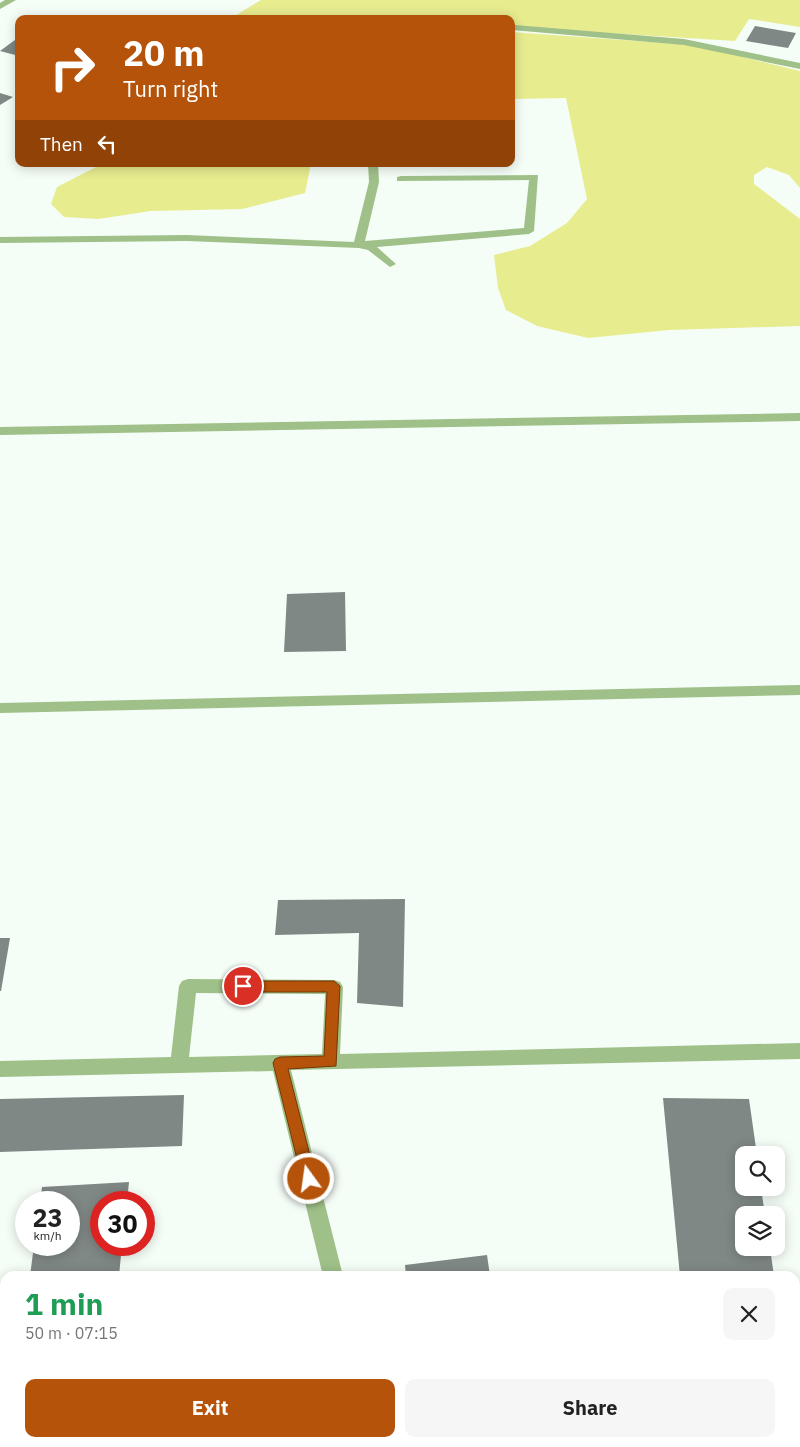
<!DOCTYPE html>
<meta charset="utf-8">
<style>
:root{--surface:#fff;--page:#f6f6f6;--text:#222;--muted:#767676;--accent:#b45309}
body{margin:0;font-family:"IBM Plex Sans",sans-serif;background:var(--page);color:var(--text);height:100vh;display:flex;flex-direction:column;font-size:19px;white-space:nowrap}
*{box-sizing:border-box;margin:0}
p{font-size:16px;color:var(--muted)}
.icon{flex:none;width:28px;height:28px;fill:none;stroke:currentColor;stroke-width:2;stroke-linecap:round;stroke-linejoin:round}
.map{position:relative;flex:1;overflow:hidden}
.panel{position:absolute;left:0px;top:1271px;width:800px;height:176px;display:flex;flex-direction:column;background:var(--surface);border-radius:15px 15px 0 0;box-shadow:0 2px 12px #0003}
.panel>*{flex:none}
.guide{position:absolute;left:15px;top:15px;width:500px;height:152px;border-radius:10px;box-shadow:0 2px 12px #0003;background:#b45309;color:#fff;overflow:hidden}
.controls{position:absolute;left:735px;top:1146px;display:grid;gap:10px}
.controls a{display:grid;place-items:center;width:50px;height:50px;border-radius:10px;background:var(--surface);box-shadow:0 2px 12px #0003;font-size:25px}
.speed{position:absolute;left:15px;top:1191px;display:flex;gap:10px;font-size:25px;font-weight:700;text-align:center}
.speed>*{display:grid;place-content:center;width:65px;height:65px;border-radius:50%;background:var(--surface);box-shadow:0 2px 12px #0003;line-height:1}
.speed small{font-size:12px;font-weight:400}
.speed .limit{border:8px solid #d22;background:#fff;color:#111}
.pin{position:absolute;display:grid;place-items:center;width:42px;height:42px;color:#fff;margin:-21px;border:2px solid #fff;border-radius:50%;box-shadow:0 1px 5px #0007}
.me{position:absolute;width:55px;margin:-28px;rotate:346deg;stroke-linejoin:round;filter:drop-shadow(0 0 4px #0008)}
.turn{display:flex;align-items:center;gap:18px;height:105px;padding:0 25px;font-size:22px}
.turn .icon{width:65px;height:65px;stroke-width:2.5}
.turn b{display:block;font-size:35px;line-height:42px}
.then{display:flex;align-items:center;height:48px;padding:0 25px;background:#0003;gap:10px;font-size:19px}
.round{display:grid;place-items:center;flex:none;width:52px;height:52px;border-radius:10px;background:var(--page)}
.overview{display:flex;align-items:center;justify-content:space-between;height:85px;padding:0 25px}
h1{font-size:30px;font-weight:700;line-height:38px;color:#1e9e55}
.button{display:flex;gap:10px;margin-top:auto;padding:10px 25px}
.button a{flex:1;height:58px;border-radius:10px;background:var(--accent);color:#fff;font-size:20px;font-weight:700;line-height:58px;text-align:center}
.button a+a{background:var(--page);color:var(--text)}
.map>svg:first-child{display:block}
</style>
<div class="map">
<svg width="800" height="1447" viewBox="0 0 800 1447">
<rect width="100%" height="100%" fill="#f5fdf7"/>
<!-- green -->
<g fill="#e7ec8f">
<path d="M261 0H800V27L749 19 735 41 511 27V19H230Z"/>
<path d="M511 32 693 45 800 71V188L789 175 767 167 754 175V184L800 219V326L669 330 588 338 537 326 506 310 498 288 494 255 530 246 567 223 587 199 566 98 511 99Z"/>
<path d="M102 164H311L305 193 242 209 151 211 98 219 64 217 51 204 57 187Z"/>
</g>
<!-- building -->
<g fill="#7f8885">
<path d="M755 26 796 33 788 48 746 41Z"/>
<path d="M19 37V56L0 51Z"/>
<path d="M0 93 13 97 0 105Z"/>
<path d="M345 592 346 651 284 652 287 594Z"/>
<path d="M405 899 403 1007 357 1003 359 933 275 935 278 900Z"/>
<path d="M0 938H10L1 991H0Z"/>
<path d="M184 1095 182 1146 0 1152V1099Z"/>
<path d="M663 1098 749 1099 757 1155H744V1188H761L765 1215H744V1248H770L774 1276H680Z"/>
<path d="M129 1182 127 1202H101V1245H122L119 1276H30L34 1245H69V1202H40L42 1187Z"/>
<path d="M487 1255 490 1276H406L405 1265Z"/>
<path d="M795 1419 800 1420V1447H696V1442H795Z"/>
<rect x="429" y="1442" width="89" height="5"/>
</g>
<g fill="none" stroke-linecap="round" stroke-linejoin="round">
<!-- minor -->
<g fill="#9fc088" fill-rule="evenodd">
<path d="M5 0H16L0 9V3Z"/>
<path d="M515 25 684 39 800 63V69L684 45 512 30 511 27Z"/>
<path d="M368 164H378L379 182 365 241 524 228 529 180 397 181V177L401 176 538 175 534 231 529 234 377 247 396 264 390 267 368 250 359 248 187 241 0 243V237L187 235 354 242 369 182Z"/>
<path d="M800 413V421L0 435V427Z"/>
<path d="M800 685V695L0 713V703Z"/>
<path d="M188 979 334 980 340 982 343 987 340 1054 800 1043V1059L291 1070 343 1276H323L273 1071 0 1077V1061L171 1057 179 986 182 981ZM196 993 325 994 322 1054 189 1057Z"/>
<path d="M365 1442H386L387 1447H365Z"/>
</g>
</g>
<!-- route -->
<path fill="#b45309" stroke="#753606" d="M243 981H334L340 986 336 1066 288 1069 316 1179 314 1184 309 1186 304 1184 302 1179 273 1063 275 1059 280 1057 324 1056 327 992H243L236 986Z"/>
</svg>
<div class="controls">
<a><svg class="icon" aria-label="search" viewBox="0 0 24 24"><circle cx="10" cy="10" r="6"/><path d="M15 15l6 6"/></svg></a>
<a><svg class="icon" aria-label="layers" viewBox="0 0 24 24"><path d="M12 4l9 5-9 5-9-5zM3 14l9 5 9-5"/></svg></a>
</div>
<div class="speed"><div>23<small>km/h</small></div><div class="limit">30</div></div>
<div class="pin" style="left:243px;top:986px;background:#d93025"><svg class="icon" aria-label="arrive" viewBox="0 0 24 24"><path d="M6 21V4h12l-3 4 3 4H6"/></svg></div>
<svg class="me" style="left:309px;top:1179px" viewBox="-20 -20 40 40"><circle r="17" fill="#b45309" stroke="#fff" stroke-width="3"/><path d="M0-11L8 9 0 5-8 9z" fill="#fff"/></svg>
<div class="guide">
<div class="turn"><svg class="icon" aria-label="right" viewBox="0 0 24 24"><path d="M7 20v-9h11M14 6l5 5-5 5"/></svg><div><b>20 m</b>Turn right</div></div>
<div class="then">Then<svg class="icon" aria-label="left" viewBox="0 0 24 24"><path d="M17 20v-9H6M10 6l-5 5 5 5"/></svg></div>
</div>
<section class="panel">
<div class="overview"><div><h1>1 min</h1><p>50 m · 07:15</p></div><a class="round"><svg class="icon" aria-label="close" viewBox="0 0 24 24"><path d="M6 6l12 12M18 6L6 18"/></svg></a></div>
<div class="button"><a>Exit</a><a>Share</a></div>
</section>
</div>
